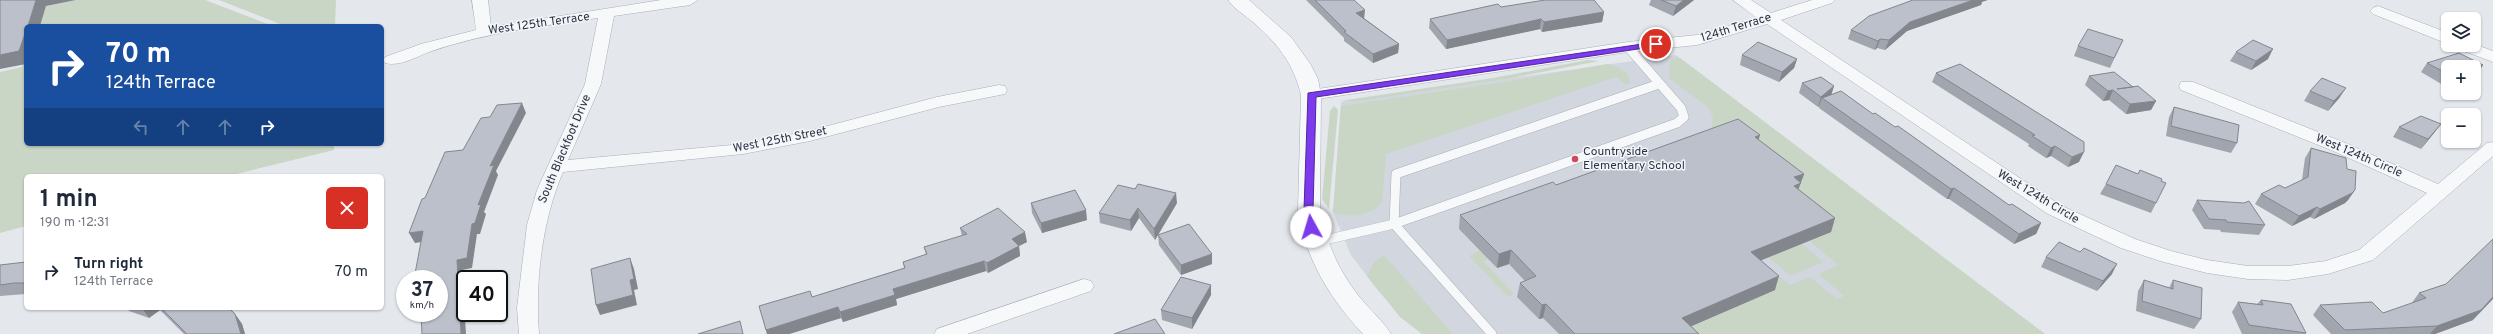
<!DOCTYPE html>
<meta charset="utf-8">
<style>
:root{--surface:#fff;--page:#f6f6f7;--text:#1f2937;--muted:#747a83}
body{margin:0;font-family:Overpass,sans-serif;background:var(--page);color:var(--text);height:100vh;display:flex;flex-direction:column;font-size:15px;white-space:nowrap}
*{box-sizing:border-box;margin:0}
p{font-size:13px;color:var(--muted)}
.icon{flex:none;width:22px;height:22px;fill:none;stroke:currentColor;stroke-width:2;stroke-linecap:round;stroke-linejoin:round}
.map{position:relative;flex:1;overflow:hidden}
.sheet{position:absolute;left:24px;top:174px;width:360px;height:136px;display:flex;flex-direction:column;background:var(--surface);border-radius:6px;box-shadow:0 1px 3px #0004}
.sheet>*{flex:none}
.top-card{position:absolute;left:24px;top:24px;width:360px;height:122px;border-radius:6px;box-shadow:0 1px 3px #0004;background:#1a4fa0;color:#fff;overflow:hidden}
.tools{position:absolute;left:2441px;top:12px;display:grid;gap:8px}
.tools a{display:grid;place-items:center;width:40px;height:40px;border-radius:6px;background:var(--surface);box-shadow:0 1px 3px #0004;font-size:20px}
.speed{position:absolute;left:396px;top:270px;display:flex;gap:8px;font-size:20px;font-weight:700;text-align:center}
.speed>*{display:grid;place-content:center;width:52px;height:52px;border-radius:50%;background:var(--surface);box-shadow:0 1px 3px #0004;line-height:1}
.speed small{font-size:10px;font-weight:400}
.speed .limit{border:2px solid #111;border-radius:6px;background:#fff;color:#111}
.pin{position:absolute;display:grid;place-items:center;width:34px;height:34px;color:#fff;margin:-17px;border:2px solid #fff;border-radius:50%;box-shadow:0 1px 4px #0007}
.me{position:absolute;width:44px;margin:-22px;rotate:354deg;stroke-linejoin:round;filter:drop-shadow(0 0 3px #0008)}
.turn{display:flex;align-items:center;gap:14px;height:84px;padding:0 16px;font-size:18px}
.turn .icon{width:52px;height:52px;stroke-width:2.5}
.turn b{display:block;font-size:28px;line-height:34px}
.lanes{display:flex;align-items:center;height:38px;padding:0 16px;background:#0003;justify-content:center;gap:20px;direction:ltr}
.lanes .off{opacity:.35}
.round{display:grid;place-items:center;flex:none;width:42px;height:42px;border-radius:6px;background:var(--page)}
.head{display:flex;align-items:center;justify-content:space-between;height:68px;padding:0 16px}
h1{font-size:24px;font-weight:700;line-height:30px}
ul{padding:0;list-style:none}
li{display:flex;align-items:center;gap:12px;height:60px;padding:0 16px}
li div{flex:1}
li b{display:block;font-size:15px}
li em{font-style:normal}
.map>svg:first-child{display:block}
</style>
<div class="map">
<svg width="2493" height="334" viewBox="0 0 2493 334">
<rect width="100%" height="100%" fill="#e4e7ec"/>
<!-- built -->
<path fill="#d2d6de" d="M1676 55 2045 334H1422L1379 292 1351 255 1333 212 1341 102Z"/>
<!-- green -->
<g fill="#c9d6c5">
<path d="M76 0H205L273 26H40L46 6Z"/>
<path d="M219 0H336L335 26H285Z"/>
<path d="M1672 58H1680L2045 334H1696L1689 327 1753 255 1790 285 1810 277 1837 299 1844 296 1819 274 1838 265 1809 240 1789 191 1799 187 1710 135 1713 118 1708 107 1669 78V66Z"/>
<path d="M1588 60 1599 61 1506 79 1359 101H1340L1493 78Z"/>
<path d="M23 64H26V144H334V150L228 176H26V226L0 233V72L22 67Z"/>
<path d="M1607 64C1617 66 1630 72 1630 84H1625L1616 77 1386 154 1382 202C1370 217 1350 218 1333 212L1341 106 1510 81Z"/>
<path d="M1334 106 1338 110 1329 209 1322 199 1330 111Z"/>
<path d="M1801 243 1823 262 1791 276 1768 257Z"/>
<path d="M1480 250 1488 259 1483 261 1514 294 1508 297 1469 256Z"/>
<path d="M1384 255 1453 334H1422L1400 317 1367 276 1374 262Z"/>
</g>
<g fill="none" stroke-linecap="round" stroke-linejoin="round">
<!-- service casing -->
<g stroke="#a9aeb7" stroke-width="10">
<g id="service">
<path d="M1316 242 1394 224 1677 123 1684 117 1681 108 1628 47"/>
<path d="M1492 334 1394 224 1396 174 1659 84"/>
</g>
</g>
<!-- minor casing -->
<g stroke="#a9aeb7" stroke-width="1">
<g id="minor">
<path d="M472 0H488L491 27 661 0H698L690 5 614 16 601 84 568 160 743 144 809 131 937 97 999 85 1005 86 1007 90 1005 94 939 107 810 141 743 154 563 172C542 221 535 281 539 334H519L517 308 527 225 537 190 585 84 598 18C542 26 483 33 429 52 416 57 399 67 385 63L383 60 385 57 421 44 476 30Z"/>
<path d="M1733 0H1751L1771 13 1812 0H1835L1832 3 1781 20 2062 206 2135 239 2171 251 2207 260 2248 266H2288L2326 261 2359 250 2427 193 2331 150 2181 90 2179 86 2181 82H2193L2343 142 2438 184 2487 143 2493 142V156L2373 260 2328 274 2288 280 2248 279 2207 273 2160 261 2121 248 2048 214 1767 24 1697 45 1628 52 1311 100 1305 99 1303 95 1305 91 1311 90 1628 42 1697 35 1757 18Z"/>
<path d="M2378 6 2448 33V44L2373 14 2370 11 2373 8Z"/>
<path d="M2474 44 2493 51V62L2456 48 2454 45Z"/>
<path d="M1084 279 1091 281 1094 286 1091 291 967 334H934L937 329Z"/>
</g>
</g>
<!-- tertiary casing -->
<g stroke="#a9aeb7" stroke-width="1">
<path id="tertiary" d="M1228 0H1249L1291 37 1311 65 1318 79 1321 95 1320 210C1327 245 1340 274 1363 301 1372 312 1384 322 1391 334H1363C1330 299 1305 258 1298 210L1301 95C1294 64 1277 43 1253 22 1245 15 1234 9 1228 0Z"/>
</g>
<!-- service -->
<use href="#service" stroke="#f7f8fa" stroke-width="9"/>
<!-- minor -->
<use href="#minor" fill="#f7f8fa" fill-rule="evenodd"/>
<!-- tertiary -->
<use href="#tertiary" fill="#f7f8fa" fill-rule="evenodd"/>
</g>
<!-- wall -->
<g fill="#a1a5ae">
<path d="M1306 0H1354L1364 18 1399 44 1398 53 1373 63 1344 41V38Z"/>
<path d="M1651 0H1694L1673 16 1649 5Z"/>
<path d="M1982 2 1981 5 1907 31 1885 50 1877 48 1875 50 1848 39 1851 30Z"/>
<path d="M1501 7 1604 12 1602 22 1542 32 1540 29 1446 49 1429 28 1430 19Z"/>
<path d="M2123 40 2110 68 2074 56 2078 46Z"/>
<path d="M2236 52 2268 59 2251 70 2230 61Z"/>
<path d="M1742 55 1797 59 1794 68 1779 82 1740 65Z"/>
<path d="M2427 63 2483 65 2476 75 2448 67V83L2443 85 2421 72Z"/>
<path d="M1960 64 2079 162 2068 167 2051 156 2046 158 2028 146 2029 144 1932 82 1936 73Z"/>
<path d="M2089 76 2132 87 2156 101 2151 110 2126 114 2109 100 2103 101 2085 85Z"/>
<path d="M1802 83 1834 86 1831 94 1873 114 2009 205 2041 223 2036 234 2014 244 1949 199H1947L1819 108V106L1818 107 1799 93Z"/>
<path d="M2310 91 2340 97 2328 111 2304 101Z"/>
<path d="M2174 107 2237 143 2231 153 2166 136 2169 117Z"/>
<path d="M2441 124 2434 133 2421 149 2393 137 2399 127Z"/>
<path d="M1759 140 1804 174 1798 189 1835 218 1831 232 1761 260 1775 290 1691 326 1699 334H1559L1543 318 1539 319 1517 297 1520 283 1525 281 1509 264 1497 268 1459 229 1460 215 1556 185Z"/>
<path d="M2311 148 2347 169 2355 190 2348 200 2345 203 2314 219 2310 217 2292 226 2255 204 2261 194 2285 188 2302 180 2305 158Z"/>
<path d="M2161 181 2156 203 2151 213 2100 194 2106 184Z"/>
<path d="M2197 200 2265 225 2259 235 2221 232 2220 230 2204 229 2192 210Z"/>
<path d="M1031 203 1087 220 1042 233 1032 213Z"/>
<path d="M1177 203 1155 240 1139 218 1131 231 1100 223 1099 213Z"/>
<path d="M960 228 1027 242 1019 246 1020 256 988 273 986 271 896 299 897 305 843 322 841 318 789 334H767L759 306 812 297 904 268 903 262 926 255 924 247 962 236Z"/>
<path d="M1158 235 1212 254V264L1181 275 1159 245Z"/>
<path d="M2080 252 2112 274 2097 291 2041 267 2046 257Z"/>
<path d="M26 262V294L0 296V265Z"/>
<path d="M2144 280 2169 288 2173 280 2201 319 2194 329 2136 311 2138 291Z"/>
<path d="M2446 284 2473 320 2435 334H2331L2313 315 2320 305 2383 313 2411 304 2419 293Z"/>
<path d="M1211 295 1192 329 1162 320 1161 310Z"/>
<path d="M2261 300 2306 333V334H2242L2232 312 2238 302 2257 304Z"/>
<path d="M127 308H229L235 314 242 324 245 334H184L160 310 149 318 129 311Z"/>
</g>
<!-- shaded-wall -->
<g fill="#83868d">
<path d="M36 0H76L46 6 40 26H28Z"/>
<path d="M1684 0H1694L1673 16 1676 6Z"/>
<path d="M1973 0H1988L1982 2 1981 5 1907 31 1885 50 1889 40 1910 22Z"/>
<path d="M1365 10 1364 19 1356 13Z"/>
<path d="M1604 12 1602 22 1542 32 1544 22Z"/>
<path d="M1541 19 1540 29 1446 49 1447 40Z"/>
<path d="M26 31V64L0 69V55Z"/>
<path d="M1880 39 1877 48 1875 50 1878 41Z"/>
<path d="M1399 44 1398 53 1373 63V54Z"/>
<path d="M2273 49 2268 59 2251 70 2256 61Z"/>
<path d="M1797 59 1794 68 1779 82 1782 72Z"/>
<path d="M2483 65 2476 75 2474 76V68Z"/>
<path d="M2448 78V83L2443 85Z"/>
<path d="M1834 86 1831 96 1822 98 1819 106 1818 107 1821 97Z"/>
<path d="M2346 88 2340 97 2328 111 2334 101Z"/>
<path d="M2113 90 2109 100 2103 101 2108 91Z"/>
<path d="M2156 101 2151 110 2126 114 2130 104Z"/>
<path d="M522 103 526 113 496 171 498 175 484 212 486 214 480 234H477L472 268 462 270 466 334H461L457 260 478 205 490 166Z"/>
<path d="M2441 124 2434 133 2421 149 2428 139Z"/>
<path d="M1760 135 1756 148 1755 137Z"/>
<path d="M2055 146 2051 156 2046 158 2051 148Z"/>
<path d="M2084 152 2079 162 2068 167 2072 157Z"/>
<path d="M1804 174 1796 196 1790 199 1794 177Z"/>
<path d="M1954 188 1949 199H1947L1951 189Z"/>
<path d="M2355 190 2348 200 2345 203 2314 219 2320 209Z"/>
<path d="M1176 193 1177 203 1155 240 1154 229Z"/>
<path d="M2317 207 2310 217 2292 226 2299 216Z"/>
<path d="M1138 208 1139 218 1131 231 1130 220Z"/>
<path d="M1086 210 1087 220 1042 233 1041 223Z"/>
<path d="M1835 218 1831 232 1747 266 1751 252Z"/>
<path d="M2041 223 2036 234 2014 244 2019 234Z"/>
<path d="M423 231 428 241 415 243 409 233Z"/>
<path d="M1025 232 1027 242 1019 246 1020 256 988 273 987 263 1012 239Z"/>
<path d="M1511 250 1509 264 1497 268 1499 254Z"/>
<path d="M1212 254V264L1181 275V265Z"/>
<path d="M630 258 634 269 638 289 634 290 637 305 600 315 596 305 630 280Z"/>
<path d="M984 261 986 271 896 299 897 305 843 322 840 312 893 289Z"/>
<path d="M2117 264 2112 274 2097 291 2103 281Z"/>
<path d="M1779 276 1775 290 1678 332 1682 318Z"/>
<path d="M1211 285V295L1192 329V318Z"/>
<path d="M2493 297V299L2473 320 2435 334H2430L2437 326Z"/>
<path d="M1546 304 1543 318 1539 319 1542 305Z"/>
<path d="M838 307 841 318 789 334H767L766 330Z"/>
<path d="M142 308H159L160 310 149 318Z"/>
<path d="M235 314 242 324 245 334H241Z"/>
</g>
<!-- building -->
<g fill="#bbc0ca" stroke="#83868d">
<path d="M0 0H36L28 26H26V31L19 51 0 55Z"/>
<path d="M1315 0H1354L1365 10 1356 13 1399 44 1373 54 1344 32 1346 31Z"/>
<path d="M1545 0H1594L1604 12 1544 22 1541 19 1447 40 1430 19 1498 4 1501 7Z"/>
<path d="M1661 0H1684L1676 6Z"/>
<path d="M1913 0H1973L1910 22 1889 40 1880 39 1878 41 1851 30 1869 16Z"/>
<path d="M2088 29 2123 40 2114 58 2078 46Z"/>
<path d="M2253 40 2273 49 2256 61 2236 52Z"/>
<path d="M1758 42 1797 59 1782 72 1742 55Z"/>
<path d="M2459 53 2483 65 2474 68V67H2448V74L2427 63Z"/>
<path d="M1960 64 2084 142V152L2072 157 2055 146 2051 148 2032 136 2035 135 1936 73Z"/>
<path d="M2114 72 2133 87 2117 89 2138 86 2156 101 2130 104 2113 90 2108 91 2089 76Z"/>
<path d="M1821 77 1834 86 1821 97 1802 83Z"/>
<path d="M2322 78 2346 88 2334 101 2310 91Z"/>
<path d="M1841 91 1873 114 1875 113 1895 127 1898 126 2009 205 2012 204 2041 223 2019 234 1954 188 1951 189 1822 98Z"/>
<path d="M522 103 490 166 494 165 478 205 481 204 475 223 472 224 467 258 457 260 461 334H422L421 313H439V279H414L423 231 409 233 422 199 425 198 445 152 463 150 481 118 490 117 497 105Z"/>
<path d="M2174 107 2239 125 2237 143 2171 126Z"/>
<path d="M2421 116 2441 124 2428 139 2399 127Z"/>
<path d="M1738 119 1760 135 1755 137 1804 174 1794 177 1801 183 1794 186 1835 218 1751 252 1779 276 1682 318 1699 334H1575L1546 304 1542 305 1520 283 1536 276 1511 250 1499 254 1460 215 1553 182 1556 185Z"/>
<path d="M2311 148 2346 158 2347 169 2356 171 2355 190 2352 193 2320 209 2317 207 2299 216 2261 194 2279 185 2285 188 2308 177Z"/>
<path d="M2116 165 2138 174 2140 170 2162 179 2161 181 2166 183 2156 203 2106 184Z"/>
<path d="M1138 184 1176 193 1154 229 1138 208 1130 220 1099 213 1118 185 1135 189Z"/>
<path d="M1075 190 1086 210 1041 223 1031 203Z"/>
<path d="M2197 200 2244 203 2249 201 2265 225 2227 222 2226 220 2209 219Z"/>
<path d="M998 208 1025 232 1012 239 1019 246 987 263 984 261 893 289 895 295 840 312 838 307 766 330 759 306 810 291 812 297 905 268 903 262 927 254 924 247 967 234 960 228Z"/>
<path d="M1189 224 1212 254 1181 265 1158 235Z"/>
<path d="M2493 239V297L2481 310 2437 326 2345 330 2320 305 2372 302 2383 313 2426 298 2419 293 2446 284Z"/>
<path d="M2059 242 2080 252 2084 248 2117 264 2103 281 2046 257Z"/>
<path d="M630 258 634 279 630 280 633 295 596 305 591 269Z"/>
<path d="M26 262V283H14L0 285V265Z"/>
<path d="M1181 277 1211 285 1192 318 1161 310Z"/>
<path d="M2144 280 2173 289V280L2202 288 2201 319 2142 301Z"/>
<path d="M2261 300 2291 304 2306 333 2249 325 2238 302 2263 305Z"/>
<path d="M161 308H229L235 314 241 334H187Z"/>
<path d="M1155 319 1165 334H1114Z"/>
<path d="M740 321 743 334H698Z"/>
</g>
<!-- route -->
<path fill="#7c3aed" stroke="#51269a" d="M1656 42 1658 43V46L1316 97 1313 210 1315 227 1311 230 1306 227 1304 210 1308 93Z"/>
<!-- markers -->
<circle fill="#d1495b" stroke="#f4f6f9" stroke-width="1.5" cx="1575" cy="159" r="4"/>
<g text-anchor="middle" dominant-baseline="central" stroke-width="3" stroke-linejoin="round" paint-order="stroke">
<!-- street labels -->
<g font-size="12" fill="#2b3445" stroke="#f4f6f9">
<text transform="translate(539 24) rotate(-8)">West 125th Terrace</text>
<text transform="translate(1736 28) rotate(-17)">124th Terrace</text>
<text transform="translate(780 140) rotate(-11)">West 125th Street</text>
<text transform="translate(565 149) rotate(-67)">South Blackfoot Drive</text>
<text transform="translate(2359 156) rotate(23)">West 124th Circle</text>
<text transform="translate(2038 197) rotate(31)">West 124th Circle</text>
</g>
<!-- poi labels -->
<g font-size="12" fill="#2b3445" stroke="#f4f6f9" text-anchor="start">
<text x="1583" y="152">Countryside<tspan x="1583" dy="14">Elementary School</tspan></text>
</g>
</g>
</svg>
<div class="tools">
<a><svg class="icon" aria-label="layers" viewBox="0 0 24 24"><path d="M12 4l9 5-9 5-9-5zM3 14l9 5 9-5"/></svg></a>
<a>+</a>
<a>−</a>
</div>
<div class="speed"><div>37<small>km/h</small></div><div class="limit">40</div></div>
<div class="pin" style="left:1656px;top:44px;background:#d93025"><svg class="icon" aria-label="arrive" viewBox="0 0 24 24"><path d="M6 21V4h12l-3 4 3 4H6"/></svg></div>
<svg class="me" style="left:1311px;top:227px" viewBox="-20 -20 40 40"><circle r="19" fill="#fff"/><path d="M0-13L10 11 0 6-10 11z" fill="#7c3aed"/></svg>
<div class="top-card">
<div class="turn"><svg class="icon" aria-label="right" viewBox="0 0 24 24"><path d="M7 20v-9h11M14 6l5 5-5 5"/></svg><div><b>70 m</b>124th Terrace</div></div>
<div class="lanes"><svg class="icon off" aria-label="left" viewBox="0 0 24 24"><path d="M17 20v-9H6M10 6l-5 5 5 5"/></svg><svg class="icon off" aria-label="ahead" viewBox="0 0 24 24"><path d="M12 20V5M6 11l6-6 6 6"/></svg><svg class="icon off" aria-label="ahead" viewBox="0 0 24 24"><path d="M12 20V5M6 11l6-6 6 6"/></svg><svg class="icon" aria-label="right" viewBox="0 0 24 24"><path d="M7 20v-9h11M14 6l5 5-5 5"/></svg></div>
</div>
<section class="sheet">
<div class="head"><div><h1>1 min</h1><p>190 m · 12:31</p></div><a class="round" style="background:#d93025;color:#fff"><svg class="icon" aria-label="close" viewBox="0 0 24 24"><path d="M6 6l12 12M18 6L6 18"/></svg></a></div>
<ul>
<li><svg class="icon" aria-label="right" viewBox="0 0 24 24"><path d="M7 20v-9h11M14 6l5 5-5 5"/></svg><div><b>Turn right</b><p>124th Terrace</p></div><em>70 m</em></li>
</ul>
</section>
</div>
